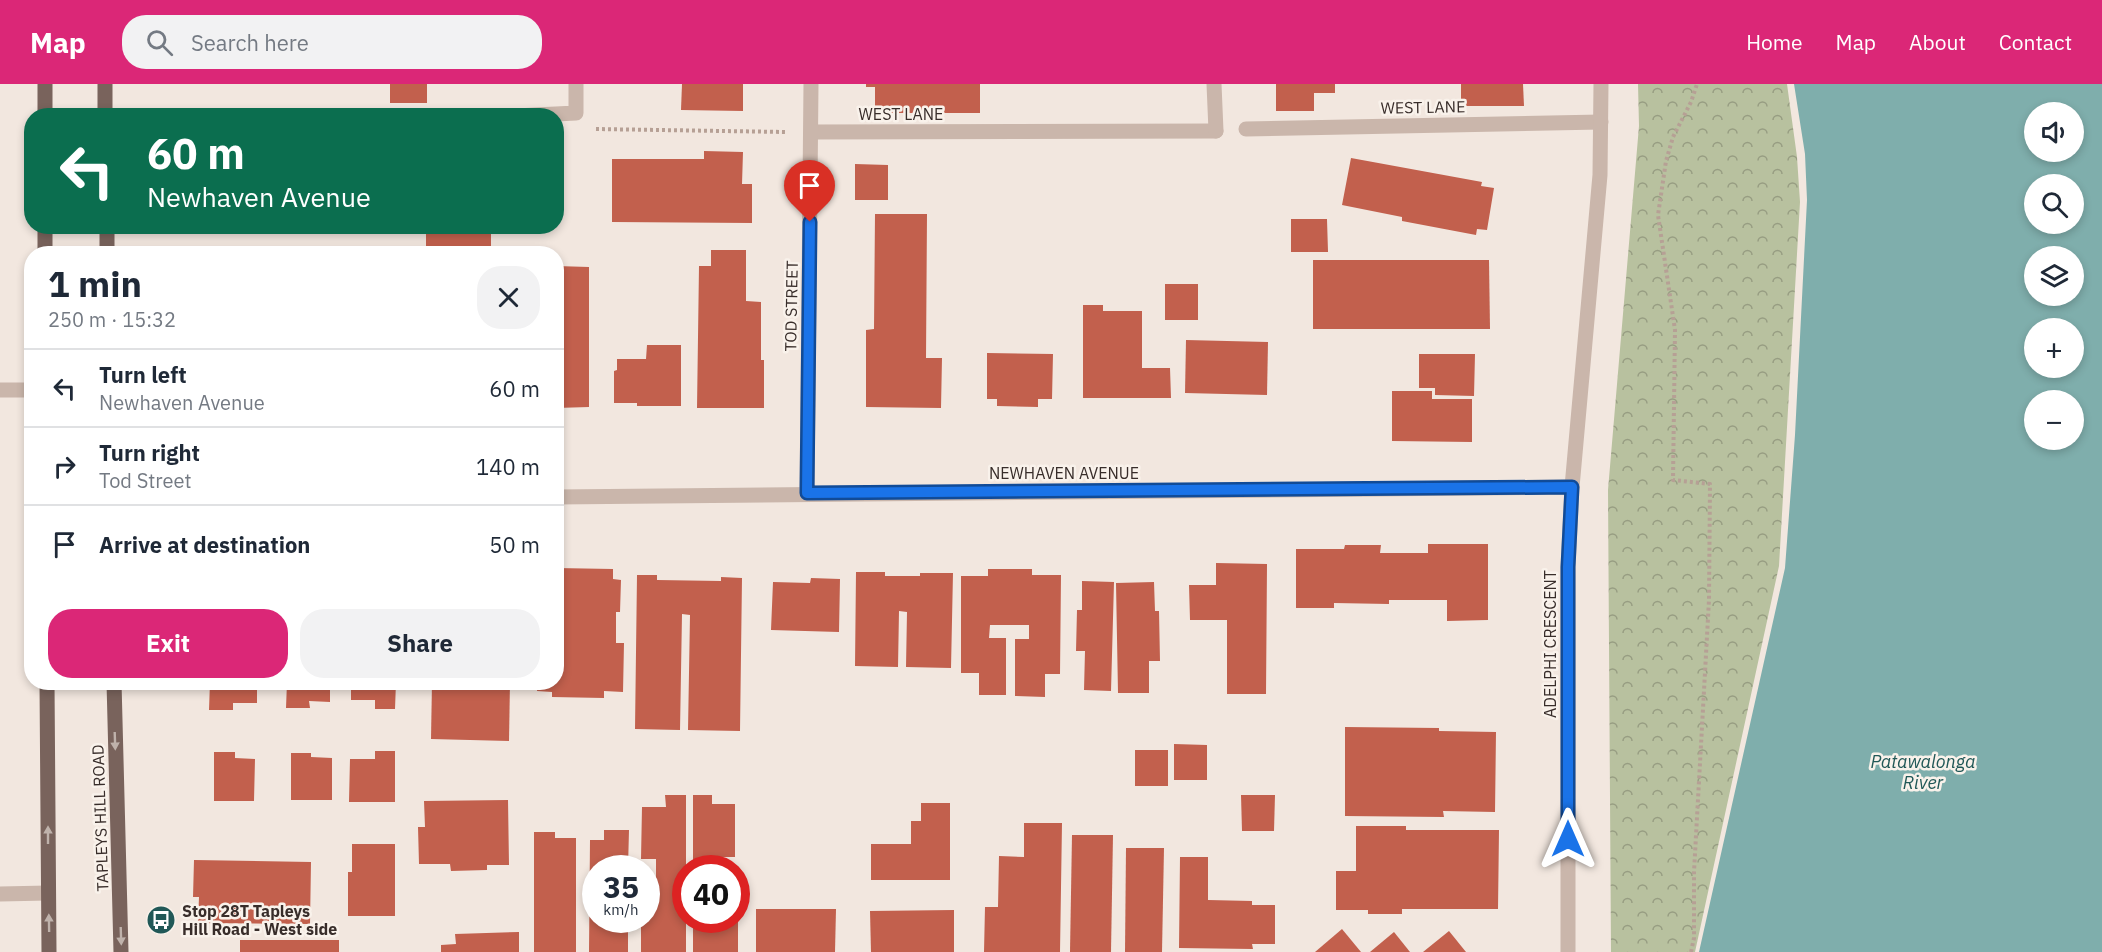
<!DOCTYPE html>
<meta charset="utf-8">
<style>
:root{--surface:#fff;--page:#f2f2f3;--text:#1f2937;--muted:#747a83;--line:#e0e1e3;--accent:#db2777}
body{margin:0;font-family:"IBM Plex Sans",sans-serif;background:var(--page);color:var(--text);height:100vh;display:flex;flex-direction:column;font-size:22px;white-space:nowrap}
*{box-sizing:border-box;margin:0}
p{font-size:20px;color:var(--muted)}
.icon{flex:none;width:33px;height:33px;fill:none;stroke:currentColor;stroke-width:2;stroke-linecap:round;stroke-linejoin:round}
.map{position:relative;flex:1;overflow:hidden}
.details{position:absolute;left:24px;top:162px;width:540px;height:444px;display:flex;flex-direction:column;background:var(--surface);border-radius:24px;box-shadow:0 3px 9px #0003}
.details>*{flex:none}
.top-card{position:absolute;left:24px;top:24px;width:540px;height:126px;border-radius:24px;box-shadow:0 3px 9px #0003;background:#0b6e4f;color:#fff;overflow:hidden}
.buttons{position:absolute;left:2024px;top:18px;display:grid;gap:12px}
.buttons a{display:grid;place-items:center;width:60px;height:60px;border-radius:50%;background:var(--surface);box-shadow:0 3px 9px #0003;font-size:30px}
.speed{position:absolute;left:582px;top:771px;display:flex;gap:12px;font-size:30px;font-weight:700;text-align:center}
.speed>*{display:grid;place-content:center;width:78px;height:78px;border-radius:50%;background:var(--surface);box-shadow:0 3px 9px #0003;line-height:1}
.speed small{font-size:15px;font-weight:400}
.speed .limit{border:9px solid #d22;background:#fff;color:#111}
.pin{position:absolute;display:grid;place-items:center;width:51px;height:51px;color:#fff;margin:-62px -26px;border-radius:50% 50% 50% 0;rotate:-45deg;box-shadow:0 0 6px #0007}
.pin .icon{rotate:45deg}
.me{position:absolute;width:66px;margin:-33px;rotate:0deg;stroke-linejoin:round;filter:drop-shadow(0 0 4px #0008)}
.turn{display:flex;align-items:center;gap:21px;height:126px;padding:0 24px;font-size:27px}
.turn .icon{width:78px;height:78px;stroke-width:2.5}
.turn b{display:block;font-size:42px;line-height:51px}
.round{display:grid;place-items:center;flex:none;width:63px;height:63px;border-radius:24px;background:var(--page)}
.summary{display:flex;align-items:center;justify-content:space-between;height:102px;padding:0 24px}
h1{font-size:36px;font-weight:800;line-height:45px}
.primary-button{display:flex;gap:12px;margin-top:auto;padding:12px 24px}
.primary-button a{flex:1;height:69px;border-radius:24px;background:var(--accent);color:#fff;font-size:24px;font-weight:800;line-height:69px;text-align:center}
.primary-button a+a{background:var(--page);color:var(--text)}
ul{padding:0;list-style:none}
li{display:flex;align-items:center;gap:18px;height:78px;padding:0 24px;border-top:2px solid var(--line)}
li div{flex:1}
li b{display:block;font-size:22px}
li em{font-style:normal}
header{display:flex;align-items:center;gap:36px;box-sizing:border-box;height:84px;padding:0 30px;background:var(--accent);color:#fff}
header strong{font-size:28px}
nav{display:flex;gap:33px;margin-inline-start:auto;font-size:21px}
.search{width:420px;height:54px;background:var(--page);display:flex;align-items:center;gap:15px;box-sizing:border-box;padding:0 21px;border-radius:24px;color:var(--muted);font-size:22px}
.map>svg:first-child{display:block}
</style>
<header>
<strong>Map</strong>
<div class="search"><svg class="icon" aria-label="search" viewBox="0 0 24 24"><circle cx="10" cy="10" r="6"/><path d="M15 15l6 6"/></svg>Search here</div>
<nav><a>Home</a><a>Map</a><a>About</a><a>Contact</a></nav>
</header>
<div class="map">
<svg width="2102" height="868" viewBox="0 0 2102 868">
<defs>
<pattern id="forest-crowns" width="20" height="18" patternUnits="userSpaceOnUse" patternTransform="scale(1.5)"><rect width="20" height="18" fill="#b8c19f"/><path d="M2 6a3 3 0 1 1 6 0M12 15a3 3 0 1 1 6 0" fill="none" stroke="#979d82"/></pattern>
</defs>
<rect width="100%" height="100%" fill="#f2e7df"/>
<!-- forest -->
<path fill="url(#forest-crowns)" d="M1638 0H1787L1797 73 1800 118 1779 482 1695 868H1611L1608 406 1639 42Z"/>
<!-- water -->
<path fill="#7faeac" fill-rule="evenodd" d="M1794 0H2102V868H1699L1785 484 1795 351 1807 116 1805 70ZM2034 28H2073V68H2034ZM2073 100V140H2034V100ZM2073 172V212H2034V172ZM2034 244H2073V284H2034ZM2034 316H2073V356H2034Z"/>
<!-- building -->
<g fill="#c2604d">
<rect x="390" y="0" width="37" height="19"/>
<path d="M682 0H743V27L681 26Z"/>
<path d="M866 0H980V29H875V3H866Z"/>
<path d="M1276 0H1335V9H1314V27H1276Z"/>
<path d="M1461 0H1523L1524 22H1461Z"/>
<path d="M704 67 743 68 742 100H752V139L612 138V75H704Z"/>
<path d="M1351 74 1482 98 1481 102 1494 104 1487 146 1477 145 1476 151 1402 137V133L1342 121Z"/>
<path d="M855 80 888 81V116H855Z"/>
<path d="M875 130H927L926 274H942L941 324 866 323V246L874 245Z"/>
<path d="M1291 135H1327L1328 168H1291Z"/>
<rect x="426" y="142" width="65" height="28"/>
<path d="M711 166H746V217L761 218V276H764V324H697L699 182H711Z"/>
<path d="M1313 176H1489L1490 245H1313Z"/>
<path d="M556 182 589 183V323L556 324Z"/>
<rect x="1165" y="200" width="33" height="36"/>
<path d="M1083 221H1103V227H1142V284H1170L1171 314H1083Z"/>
<path d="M1186 256 1268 258 1267 311 1185 309Z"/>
<path d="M647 261H681V322H637V319H614V287L617 286V275H646Z"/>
<path d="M987 269 1053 270 1052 315H1038V323L997 322V315H987Z"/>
<path d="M1419 270H1475L1474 312 1435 311V304H1419Z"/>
<path d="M1392 307H1432V315H1472V358L1392 357Z"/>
<path d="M1428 460H1488V536L1447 537V516H1389V520L1334 519V524H1296V465H1344L1345 461H1381L1380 469H1428Z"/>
<path d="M1216 479 1267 480 1266 610H1227V536H1190L1189 501H1216Z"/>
<path d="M556 484 613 485V495L621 496 620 528H616V559H624L623 608 604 607V614L552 613V608L537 607 538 598H556Z"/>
<path d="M988 485H1032V491H1061L1060 590H1045V613L1015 612V555H1029V541H990L989 554H1006V611H979V589H961V492H988Z"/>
<path d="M856 488H885V492H920V489H953L951 584 906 583 907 528 899 527 898 583 855 582Z"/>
<path d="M637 491H657V496L721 497V493L742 494 740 647 688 646 690 531 682 530 680 646 635 645Z"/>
<path d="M811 494 840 495 839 548 771 546 773 498 810 499Z"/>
<path d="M1082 497 1114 498 1111 607 1084 606 1085 567H1076L1077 526H1082Z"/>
<path d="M1154 498 1155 527H1159L1160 577H1149V609H1118L1116 499Z"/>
<path d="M210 598H257V619H233V626H209Z"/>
<path d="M287 598H330V618L309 617 310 624H286Z"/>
<path d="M351 598H396L395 625H375V616H351Z"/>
<path d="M432 598H510L509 657 431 655Z"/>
<path d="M1345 643 1439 644V647L1496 648 1495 728 1443 727 1444 733 1345 732Z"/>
<path d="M1174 660 1207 661V696H1174Z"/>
<rect x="1135" y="666" width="33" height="36"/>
<path d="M375 667H395V718H349L350 675H375Z"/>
<path d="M214 668H235V674L255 675 254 717H214Z"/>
<path d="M291 669H311V673L332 674V716H291Z"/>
<path d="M665 711H686V868H641V836H646V813H656V775H641L642 723H666Z"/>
<path d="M693 711H712V720H735V773H723V784H693Z"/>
<path d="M1241 711H1275L1274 747H1242Z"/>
<path d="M508 716 509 781H487V786L451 787 450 780H419L418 743H425L424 717Z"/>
<path d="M921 719H950V796H871V760H911V737H921Z"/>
<path d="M1024 739H1062L1060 868H984L985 823H998L999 772 1024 773Z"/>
<path d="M1356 742H1406V746H1499L1498 825H1402V830H1368V826H1336V787H1356Z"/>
<path d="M604 746H629L628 784H596V836H628V868H589L590 756H604Z"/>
<path d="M534 748H555V754H576V868H534Z"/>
<path d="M1072 751H1113L1111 868H1070Z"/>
<path d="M352 760H395V832H348V788H352Z"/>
<path d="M1126 764H1164L1162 868H1125Z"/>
<path d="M1180 773H1208V816L1252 817V821H1275V860H1252L1253 865 1179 864Z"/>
<path d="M194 776 311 778 310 840 198 839 199 813H193Z"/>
<path d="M756 825H836L835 868H756Z"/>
<path d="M954 826V868H871L870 827Z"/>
<rect x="693" y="836" width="45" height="32"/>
<path d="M1342 845 1361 868H1315Z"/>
<path d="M1449 847 1466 868H1423Z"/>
<path d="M519 848V868H441V861L456 860 455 850Z"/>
<path d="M1394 848 1410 868H1370Z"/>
<rect x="240" y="856" width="99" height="12"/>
</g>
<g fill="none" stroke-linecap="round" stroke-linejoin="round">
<!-- path -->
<g stroke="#b6a095" stroke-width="4" stroke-dasharray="3 3" stroke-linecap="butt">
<path d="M596 45 786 48"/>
<path d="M1691 868 1694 854V788L1709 516 1710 400 1673 396 1675 246 1658 131 1666 77 1673 53 1691 18 1697 0"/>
</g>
<!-- service -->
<g stroke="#cab6ab" stroke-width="15">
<path d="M515 32 576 29V0"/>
<path d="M1246 45 1601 38"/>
<path d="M811 48 1216 47"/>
</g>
<!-- minor -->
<g stroke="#cab6ab" stroke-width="15">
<path d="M1214 0 1216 47"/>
<path d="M0 306H32"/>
<path d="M807 409 811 0"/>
<path d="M556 413 1572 403"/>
<path d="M0 810 48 809"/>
</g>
<!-- tertiary -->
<path stroke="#cab6ab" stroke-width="15" d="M1568 868V483L1572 403 1600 91 1601 0"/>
<!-- primary -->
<g stroke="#79635c" stroke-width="15">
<path d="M45 0V32"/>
<path d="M105 0V32"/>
<path d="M107 142V170"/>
<path d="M45 170V142"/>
<path d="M47 598 49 868"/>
<path d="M114 598 121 868"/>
</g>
</g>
<!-- one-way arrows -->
<defs><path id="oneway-solid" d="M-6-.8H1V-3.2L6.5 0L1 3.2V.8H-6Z" transform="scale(1.5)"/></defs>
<g fill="#bfb2ab">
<use href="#oneway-solid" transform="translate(115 657) rotate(88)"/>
<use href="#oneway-solid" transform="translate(48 751) rotate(-90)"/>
<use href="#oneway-solid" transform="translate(49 839) rotate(-91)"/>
<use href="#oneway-solid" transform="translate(121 852) rotate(88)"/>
</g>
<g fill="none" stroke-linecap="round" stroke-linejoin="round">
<!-- route casing -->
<g stroke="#114b97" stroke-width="15">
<path id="route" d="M810 138 807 409 1572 403 1568 483V755"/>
</g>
<!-- route -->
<use href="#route" stroke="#1a73e8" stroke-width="10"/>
</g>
<!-- icons -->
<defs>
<g id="bus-disc" transform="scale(1.5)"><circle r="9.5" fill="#215857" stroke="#f9f2eb"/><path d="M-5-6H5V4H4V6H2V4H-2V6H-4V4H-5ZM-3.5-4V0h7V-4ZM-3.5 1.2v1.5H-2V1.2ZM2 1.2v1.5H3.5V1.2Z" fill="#fff"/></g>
</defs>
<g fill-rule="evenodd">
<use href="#bus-disc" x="161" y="836"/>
</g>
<g text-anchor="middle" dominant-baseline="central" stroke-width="5" stroke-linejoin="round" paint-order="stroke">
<!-- street labels -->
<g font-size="16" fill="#382d2a" stroke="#f9f2eb">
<text transform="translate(1423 23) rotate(-1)">WEST LANE</text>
<text x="901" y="30">WEST LANE</text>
<text transform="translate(791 222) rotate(-89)">TOD STREET</text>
<text x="1064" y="389">NEWHAVEN AVENUE</text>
<text transform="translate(1550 560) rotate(-90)">ADELPHI CRESCENT</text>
<text transform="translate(100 734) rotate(-92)">TAPLEYS HILL ROAD</text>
</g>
<!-- poi labels -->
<g font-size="16" font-weight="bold" fill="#382d2a" stroke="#f9f2eb" text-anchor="start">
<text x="182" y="827">Stop 28T Tapleys<tspan x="182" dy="18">Hill Road - West side</tspan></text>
</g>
<!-- water labels -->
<g font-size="18" font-style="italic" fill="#215857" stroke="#f9f2eb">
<text x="1923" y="677">Patawalonga<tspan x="1923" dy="21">River</tspan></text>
</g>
</g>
</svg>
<div class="buttons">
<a><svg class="icon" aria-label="sound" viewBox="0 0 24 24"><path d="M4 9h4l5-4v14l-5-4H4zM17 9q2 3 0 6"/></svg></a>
<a><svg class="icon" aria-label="search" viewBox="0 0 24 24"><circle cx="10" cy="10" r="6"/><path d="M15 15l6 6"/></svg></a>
<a><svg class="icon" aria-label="layers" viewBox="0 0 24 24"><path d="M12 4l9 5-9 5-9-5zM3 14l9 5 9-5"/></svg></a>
<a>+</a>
<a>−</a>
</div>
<div class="speed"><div>35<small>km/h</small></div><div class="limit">40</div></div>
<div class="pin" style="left:810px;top:138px;background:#d93025"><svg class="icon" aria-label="arrive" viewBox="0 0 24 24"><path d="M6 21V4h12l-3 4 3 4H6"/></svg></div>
<svg class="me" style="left:1568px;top:755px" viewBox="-20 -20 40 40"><path d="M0-17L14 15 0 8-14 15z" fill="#1a73e8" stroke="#fff" stroke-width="4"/></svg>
<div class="top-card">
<div class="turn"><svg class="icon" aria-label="left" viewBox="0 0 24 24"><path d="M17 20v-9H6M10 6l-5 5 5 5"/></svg><div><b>60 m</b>Newhaven Avenue</div></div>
</div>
<section class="details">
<div class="summary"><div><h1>1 min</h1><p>250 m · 15:32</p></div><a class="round"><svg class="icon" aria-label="close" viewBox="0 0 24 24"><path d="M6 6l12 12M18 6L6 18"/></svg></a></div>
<ul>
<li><svg class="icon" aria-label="left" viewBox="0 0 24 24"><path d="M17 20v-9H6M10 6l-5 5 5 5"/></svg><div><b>Turn left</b><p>Newhaven Avenue</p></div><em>60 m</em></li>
<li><svg class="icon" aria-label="right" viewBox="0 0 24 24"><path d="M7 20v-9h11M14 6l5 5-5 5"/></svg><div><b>Turn right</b><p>Tod Street</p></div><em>140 m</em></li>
<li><svg class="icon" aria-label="arrive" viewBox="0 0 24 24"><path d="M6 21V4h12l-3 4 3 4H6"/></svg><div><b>Arrive at destination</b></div><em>50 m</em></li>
</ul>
<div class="primary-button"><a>Exit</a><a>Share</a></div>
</section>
</div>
